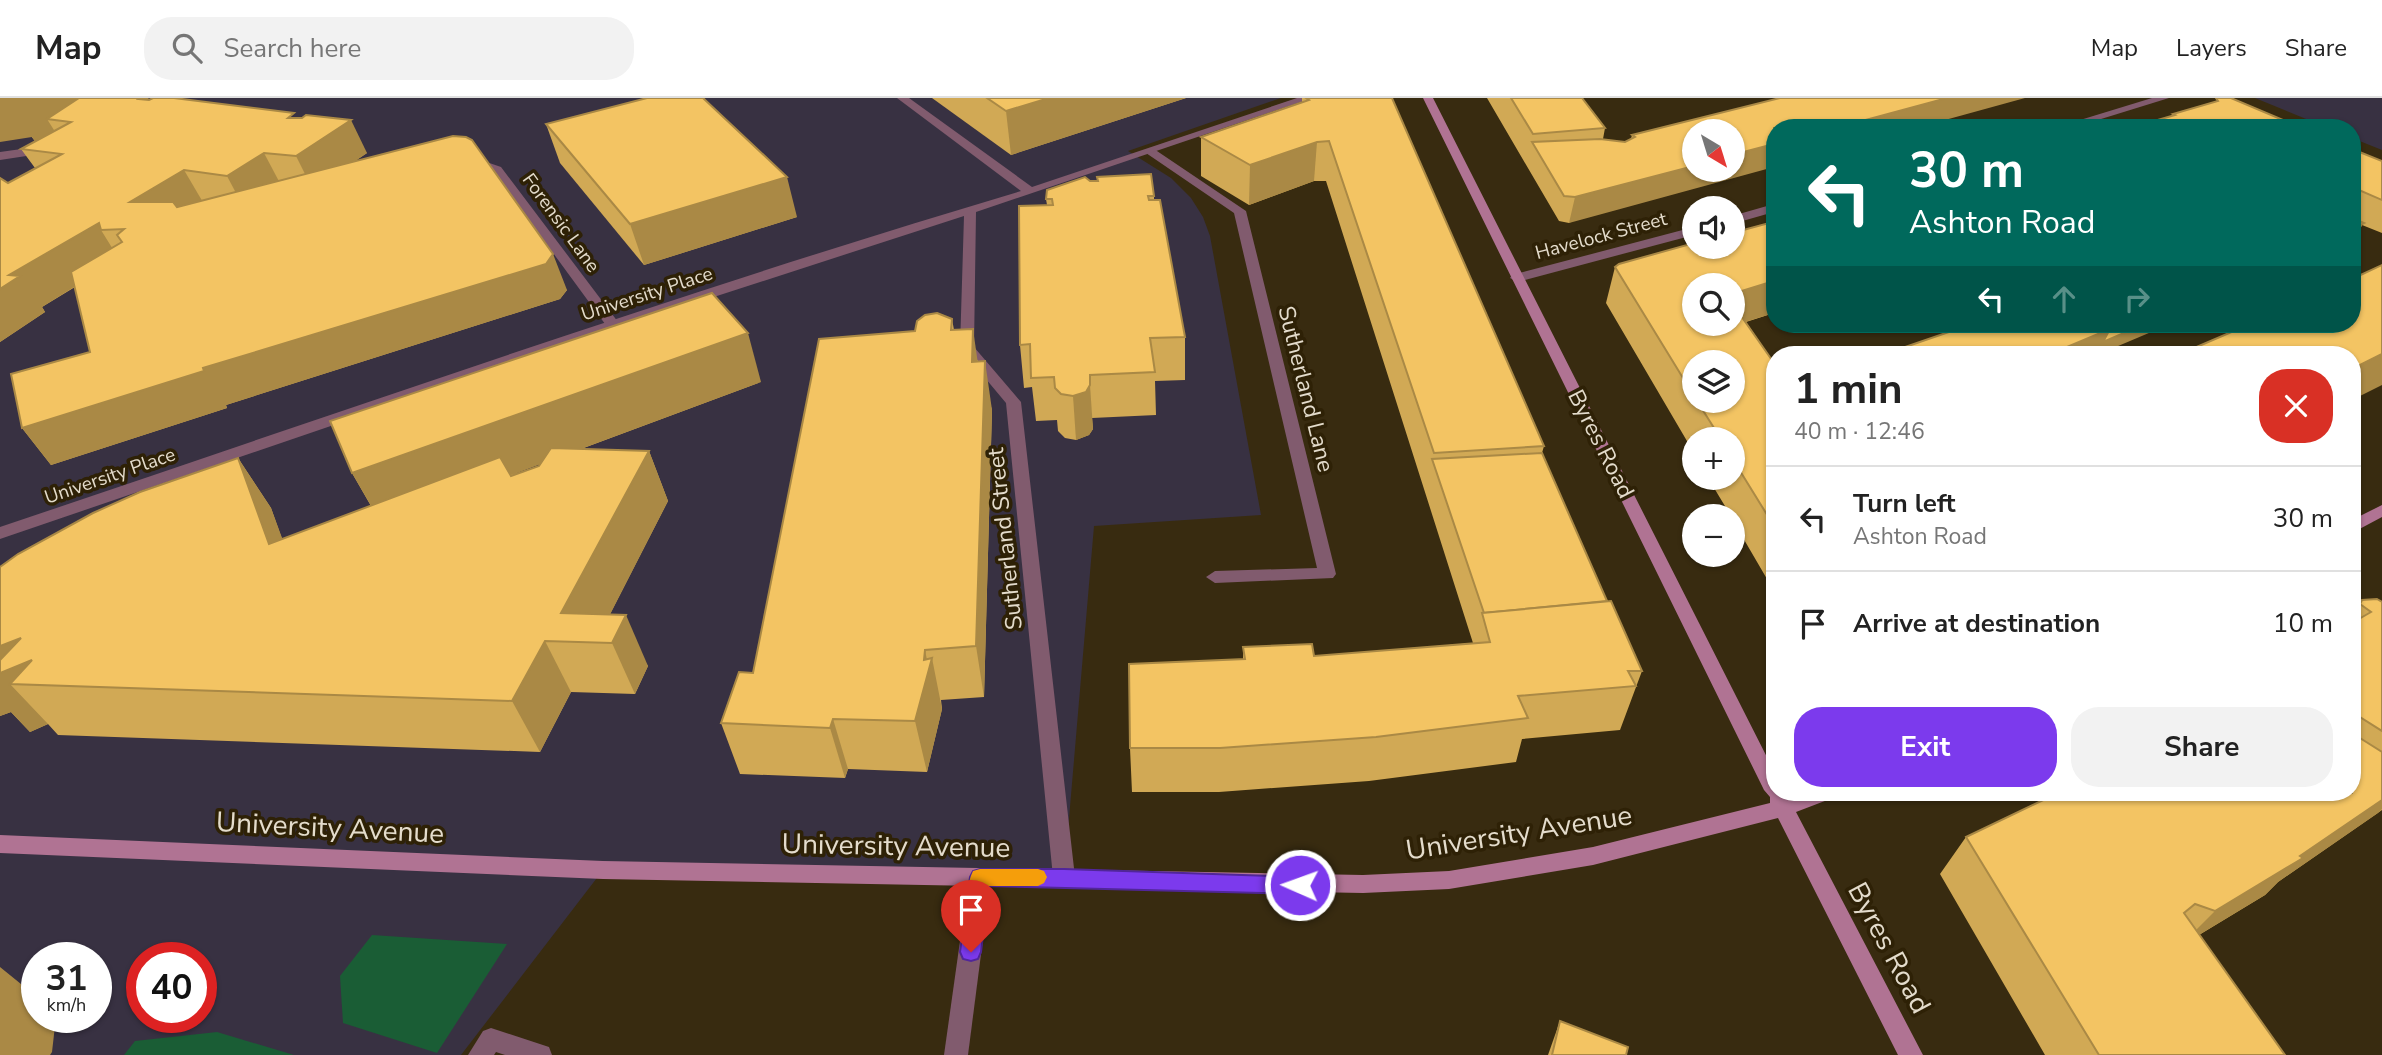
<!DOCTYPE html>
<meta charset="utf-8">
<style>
:root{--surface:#fff;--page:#f2f2f2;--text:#222;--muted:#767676;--line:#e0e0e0;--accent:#7c3aed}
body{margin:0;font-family:"Nunito Sans",sans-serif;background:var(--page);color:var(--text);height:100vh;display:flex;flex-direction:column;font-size:26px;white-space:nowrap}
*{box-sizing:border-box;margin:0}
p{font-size:23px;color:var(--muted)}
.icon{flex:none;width:38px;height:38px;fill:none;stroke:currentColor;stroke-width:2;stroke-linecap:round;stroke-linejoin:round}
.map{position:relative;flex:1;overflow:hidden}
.drawer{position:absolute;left:1766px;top:248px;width:595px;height:455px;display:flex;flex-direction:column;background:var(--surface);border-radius:28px;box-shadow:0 2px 5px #0004}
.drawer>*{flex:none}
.hud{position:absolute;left:1766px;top:21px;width:595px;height:214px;border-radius:28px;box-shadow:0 2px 5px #0004;background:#00695c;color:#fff;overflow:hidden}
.needle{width:46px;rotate:142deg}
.controls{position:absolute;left:1682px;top:21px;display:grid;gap:14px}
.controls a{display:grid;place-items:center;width:63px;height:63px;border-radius:50%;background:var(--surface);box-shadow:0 2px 5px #0004;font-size:35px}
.speed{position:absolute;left:21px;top:844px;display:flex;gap:14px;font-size:35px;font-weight:700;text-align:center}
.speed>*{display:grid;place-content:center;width:91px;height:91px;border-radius:50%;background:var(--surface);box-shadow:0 2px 5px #0004;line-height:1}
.speed small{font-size:18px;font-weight:400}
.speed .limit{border:10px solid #d22;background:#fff;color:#111}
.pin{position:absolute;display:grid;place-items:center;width:60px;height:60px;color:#fff;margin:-72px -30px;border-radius:50% 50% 50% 0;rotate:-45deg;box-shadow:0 0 7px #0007}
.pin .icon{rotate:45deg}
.me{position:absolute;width:77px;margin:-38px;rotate:272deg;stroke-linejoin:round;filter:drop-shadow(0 0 5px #0008)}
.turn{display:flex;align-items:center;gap:24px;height:147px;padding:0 28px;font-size:32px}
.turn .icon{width:91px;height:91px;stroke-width:2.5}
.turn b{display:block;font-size:49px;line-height:60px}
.lanes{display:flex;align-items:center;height:66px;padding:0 28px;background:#0003;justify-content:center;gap:35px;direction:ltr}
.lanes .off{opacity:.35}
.round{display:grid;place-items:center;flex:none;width:74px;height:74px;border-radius:28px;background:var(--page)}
.headline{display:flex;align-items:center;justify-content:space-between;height:119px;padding:0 28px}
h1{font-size:42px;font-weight:700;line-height:52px}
.button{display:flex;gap:14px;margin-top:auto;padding:14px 28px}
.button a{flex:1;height:80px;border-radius:28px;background:var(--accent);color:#fff;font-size:28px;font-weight:700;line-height:80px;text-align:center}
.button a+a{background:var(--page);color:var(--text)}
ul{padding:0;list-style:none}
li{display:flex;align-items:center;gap:21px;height:105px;padding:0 28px;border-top:2px solid var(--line)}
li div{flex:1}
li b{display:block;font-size:26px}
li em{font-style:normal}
header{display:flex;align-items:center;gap:42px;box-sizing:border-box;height:98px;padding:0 35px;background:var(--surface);border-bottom:2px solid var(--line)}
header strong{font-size:33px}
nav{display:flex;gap:38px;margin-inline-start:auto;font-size:24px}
.search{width:490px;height:63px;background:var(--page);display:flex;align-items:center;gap:18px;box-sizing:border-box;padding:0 24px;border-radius:28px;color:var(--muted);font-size:26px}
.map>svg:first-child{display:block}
</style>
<header>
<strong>Map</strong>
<div class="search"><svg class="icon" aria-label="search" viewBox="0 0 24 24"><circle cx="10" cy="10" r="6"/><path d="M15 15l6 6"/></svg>Search here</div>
<nav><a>Map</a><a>Layers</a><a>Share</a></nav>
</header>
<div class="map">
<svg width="2382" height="957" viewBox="0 0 2382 957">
<rect width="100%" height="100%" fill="#382b10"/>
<!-- education -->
<g fill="#383142" fill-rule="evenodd">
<path d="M0 0H1281L1128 53 1171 80 1191 100 1203 119 1210 138 1261 417 1094 428 1064 779 603 772 461 957H0ZM37 859H96V919H37ZM142 859H201V919H142Z"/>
<path d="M2255 0H2382V52L2352 40V30H2328Z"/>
</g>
<!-- green -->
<g fill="#1a5d35">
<path d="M372 837 507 846 437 955 343 925 340 878Z"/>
<path d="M217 934 294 957H124L135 943Z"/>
</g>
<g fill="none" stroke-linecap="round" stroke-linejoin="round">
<!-- lane -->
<g fill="#815b6e" fill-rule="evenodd">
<path d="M43 48 49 51 46 55 0 62V54Z"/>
<path d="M1146 51H1154L1246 113 1336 476 1333 480 1215 485 1206 479 1215 473 1317 470 1234 115 1146 55Z"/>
<path d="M472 59 501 69 618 224V230H608L504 88 493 75 468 65V61Z"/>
</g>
<!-- street -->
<g fill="#815b6e" fill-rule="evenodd">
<path d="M897 0H909L1032 89 1297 0H1313L976 114 974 249 1021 304 1075 779 1072 786 1064 788 1056 786 1053 779 1006 305 960 250 964 118 618 230 0 441V429C339 315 678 195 1021 93Z"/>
<path d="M2152 0H2169L2072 30H2054Z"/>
<path d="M1774 106V114L1732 126V118Z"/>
<path d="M1694 129V137L1517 184 1510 180 1512 177Z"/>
<path d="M980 770 988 772 991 779 968 957H944L969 779 972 772Z"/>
<path d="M491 930 549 949 552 957H505L496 954 494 957H468L483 933Z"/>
</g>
<!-- secondary -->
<g fill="#b07393" fill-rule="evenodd">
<path d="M1423 0H1433L1774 673V695H1783L1788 699 1801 695H1833L1830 701 1796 714 1923 957H1898L1778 720 1593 767 1449 791 1363 795 603 781 0 755V737L603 763 1363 777 1449 773 1593 749 1770 705V699L1764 692Z"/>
<path d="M2382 407V419L2352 435V422Z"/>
</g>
</g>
<!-- wall -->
<g fill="#d1a955" fill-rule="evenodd">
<path d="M0 0H148L149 2 297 20 367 55 355 63 567 192 560 201 226 307 227 310 51 367 22 330 90 254 75 189 42 209 45 214 0 244 8 85 35 70 21 51 35 43Z"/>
<path d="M932 0H1186L1011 57Z"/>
<path d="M1302 0H1392L1544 348 1542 355 1607 503 1642 573 1620 632 1522 641 1516 664 1369 683 1219 694H1132L1130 650 1243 561V549L1314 558 1473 545 1326 83H1314L1249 107 1201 78V39L1302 4Z"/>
<path d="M1487 0H1582L1605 30 1603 41 1625 44 1631 41 1632 37 1780 0 1569 125 1559 123Z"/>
<path d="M546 26 797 119 644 167 560 65Z"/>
<path d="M2352 51 2382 63V135L2362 127 2352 142Z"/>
<path d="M1090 83 1154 98V102L1185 239V282L1155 283 1156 317 1092 320 1093 331 1089 337 1076 342 1065 340 1058 333 1057 322 1036 323 1032 289 1024 290 1020 247 1047 107 1046 101Z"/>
<path d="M1774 129V215L1746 224 1774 265V493L1732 421V418H1731L1708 380H1732V341H1694V355L1606 205 1615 169ZM1694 264 1732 303H1694Z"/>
<path d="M952 221 954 232 978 263 992 312 984 599 941 602 942 611 927 674 848 671 845 680 740 676 721 625 753 575 915 233Z"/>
<path d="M761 284 581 351 649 353 668 403 610 516 648 568 635 596 571 594 540 654 58 637 48 626 30 634 11 614 0 618V469L238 360 271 410 282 441 371 408 352 375ZM540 366 539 368 511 377Z"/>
<path d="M2362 502 2382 504V712L2278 784 2265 797 2199 837 2285 957H2045L1940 776 1966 739 2352 695V513Z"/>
<path d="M1560 923 1626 957H1548Z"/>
</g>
<!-- shaded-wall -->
<g fill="#aa8945">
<path d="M0 0H148L164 29 71 24 47 21 59 40 36 45 32 39 0 44Z"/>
<path d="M1049 0H1186L1011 57 1006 13Z"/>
<path d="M1947 0H2025L1916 30H1836Z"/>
<path d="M351 22 367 55 313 92 296 58Z"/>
<path d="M1317 44 1314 83 1249 107 1250 67Z"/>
<path d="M1774 46V69L1569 125 1575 99 1694 68V72H1732V57Z"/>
<path d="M264 55 282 89 245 112 227 78Z"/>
<path d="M184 72 204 106 151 138 130 104Z"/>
<path d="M787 79 797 119 644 167 630 126Z"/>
<path d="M99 125 101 132 119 161 42 209 45 214 0 244V191L9 177Z"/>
<path d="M2364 125 2352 142V130Z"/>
<path d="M553 156 567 192 560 201 226 307 227 310 51 367 22 330Z"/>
<path d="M1774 183V215L1719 232 1732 226V196Z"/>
<path d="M2145 226H2170L2097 257H2048L2110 231Z"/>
<path d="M973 231 980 280 972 264Z"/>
<path d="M748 235 761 284 381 425 352 375Z"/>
<path d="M2382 256V287L2352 302V271Z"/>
<path d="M985 263 992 312 984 599 976 548Z"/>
<path d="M1090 287 1093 331 1089 337 1076 342 1073 298Z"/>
<path d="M649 353 668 403 596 544 561 515Z"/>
<path d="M238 360 271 410 303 497 269 446Z"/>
<path d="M626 517 648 568 635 596 612 545Z"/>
<path d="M21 540 64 588 10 586 48 626 30 634 11 614 0 618V548Z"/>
<path d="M545 543 571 594 540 654 512 603Z"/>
<path d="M925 552 929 572 932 560 942 611 927 674 915 623Z"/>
<path d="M833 621 848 671 845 680 830 630Z"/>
<path d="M2382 702V711L2378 715 2278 784 2265 797 2179 849 2215 813 2300 758Z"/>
<path d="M0 869 37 899V919H56L52 954 50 957H0Z"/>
</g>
<!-- building -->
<g fill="#f3c463" stroke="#aa8945" stroke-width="2">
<path d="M79 0H139L138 1 149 2 153 0H174L294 15 288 20H302L306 17 351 22 296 58 264 55 227 78 184 72 130 104H173L177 109 453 38 466 39 472 42 553 156 546 166 203 270 204 273 22 330 11 276 90 254 71 174 122 144 117 137 124 131 101 132 99 125 9 177 20 178 0 191V80L8 85 62 56 21 51 71 24 47 21Z"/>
<path d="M647 0H703L787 79 630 126 546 26Z"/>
<path d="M987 0H1049L1006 13Z"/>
<path d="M1306 0H1392L1544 348 1434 355 1329 43 1317 44 1250 67 1201 39 1309 2Z"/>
<path d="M1511 0H1582L1605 30 1533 36Z"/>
<path d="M1780 0H1947L1836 30H1774V46L1732 57V33H1694V68L1575 99 1564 98 1532 44 1600 41 1625 44 1635 39 1632 37Z"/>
<path d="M2216 0H2231L2302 30H2130L2175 17 2173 16 2218 3Z"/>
<path d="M2352 51 2382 63V102L2352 89Z"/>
<path d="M1151 76 1154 98H1148L1149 102H1160L1185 239 1150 240 1155 274 1090 277V287L1086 294 1073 298 1061 296 1055 290 1054 279 1031 280 1030 246 1020 247 1019 108 1053 107 1052 101H1046L1047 92 1085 79 1090 83H1098L1097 79Z"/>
<path d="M2352 120 2364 125 2352 130Z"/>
<path d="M1769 125 1774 129V183L1732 196V187H1694V226H1732V205L1774 265V428L1732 360V341H1721L1697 303H1732V264H1694V298L1615 169 1619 166 1694 145V149H1732V135Z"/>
<path d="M2382 167V256L2352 271V257H2178L2250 226H2352V181Z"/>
<path d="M712 195 748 235 352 375 330 323Z"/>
<path d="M937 215 952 221 951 232 973 231 972 264 985 263 976 548 925 552 924 562 932 560 915 623 833 621 830 630 721 625 739 574 753 575 819 241 915 233 917 223 925 217Z"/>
<path d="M1972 226H2100L2110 231 2048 257H1882Z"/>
<path d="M2100 226H2145L2103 244 2110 231Z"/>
<path d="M551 350 649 353 561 515 626 517 612 545 545 543 512 603 10 586 32 562 0 575V562L21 540 0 548V469L18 456 93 415 140 394 238 360 269 446 500 359 511 378 539 368Z"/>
<path d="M1542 355 1607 503 1484 515 1432 361Z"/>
<path d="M2377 501 2382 504V633L2352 614V525L2371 514 2360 506 2362 502Z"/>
<path d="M1611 503 1642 573H1628L1636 588 1518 598 1528 620 1376 639 1220 650H1130L1129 566 1245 561 1243 549 1312 546 1314 558 1490 544 1482 515Z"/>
<path d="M2352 635 2382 654V702L2300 758 2303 760 2215 813 2195 806 2184 815 2285 957H2099L1966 739 2058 695H2352Z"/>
<path d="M1560 923 1628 949 1626 957H1552Z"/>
</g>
<!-- route -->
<path fill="#7c3aed" stroke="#51269a" stroke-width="2" d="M980 771H1064L1300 779 1307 781 1310 787 1307 793 1300 796 989 788 981 854 978 861 971 863 963 861 960 854 970 779 973 773Z"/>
<!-- slow -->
<path fill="#f59e0b" d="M980 771H1038L1044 773 1047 779 1044 785 1038 788H989L985 807 978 810 970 807C966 797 968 783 973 773Z"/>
<g text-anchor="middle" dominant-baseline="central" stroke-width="7" stroke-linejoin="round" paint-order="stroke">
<!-- far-street labels -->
<g font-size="19" fill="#e4dccc" stroke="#2e2106">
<text transform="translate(561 125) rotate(54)">Forensic Lane</text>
<text transform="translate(1601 138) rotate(-15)">Havelock Street</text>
<text transform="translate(647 196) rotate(-18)">University Place</text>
<text transform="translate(110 378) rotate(-19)">University Place</text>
</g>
<!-- street labels -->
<g font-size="23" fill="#e4dccc" stroke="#2e2106">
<text transform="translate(1306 291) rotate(76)">Sutherland Lane</text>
<text transform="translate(1601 346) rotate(63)">Byres Road</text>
<text transform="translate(1005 441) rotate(-96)">Sutherland Street</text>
</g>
<!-- near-street labels -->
<g font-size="28" fill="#e4dccc" stroke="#2e2106">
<text transform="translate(330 730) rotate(3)">University Avenue</text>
<text transform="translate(1519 735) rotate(-9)">University Avenue</text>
<text transform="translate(896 748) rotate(1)">University Avenue</text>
<text transform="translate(1889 850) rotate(62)">Byres Road</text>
</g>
</g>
</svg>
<div class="controls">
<a><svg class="needle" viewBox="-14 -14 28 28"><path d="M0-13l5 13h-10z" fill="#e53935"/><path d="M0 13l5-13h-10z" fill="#767676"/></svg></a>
<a><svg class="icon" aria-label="sound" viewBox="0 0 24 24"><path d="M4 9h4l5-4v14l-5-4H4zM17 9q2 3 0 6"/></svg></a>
<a><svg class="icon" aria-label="search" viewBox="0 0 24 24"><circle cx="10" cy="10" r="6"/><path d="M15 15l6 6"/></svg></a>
<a><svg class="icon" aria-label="layers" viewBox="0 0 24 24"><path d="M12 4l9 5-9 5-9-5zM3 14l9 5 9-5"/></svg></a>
<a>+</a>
<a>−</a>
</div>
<div class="speed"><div>31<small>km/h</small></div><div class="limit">40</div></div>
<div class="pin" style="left:971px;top:854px;background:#d93025"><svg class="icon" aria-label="arrive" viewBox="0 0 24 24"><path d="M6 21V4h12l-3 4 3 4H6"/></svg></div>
<svg class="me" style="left:1300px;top:787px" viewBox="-20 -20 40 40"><circle r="17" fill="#7c3aed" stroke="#fff" stroke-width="3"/><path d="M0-11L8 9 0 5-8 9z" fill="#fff"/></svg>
<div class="hud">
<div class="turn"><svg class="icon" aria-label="left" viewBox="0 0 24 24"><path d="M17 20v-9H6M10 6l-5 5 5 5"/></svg><div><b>30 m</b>Ashton Road</div></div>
<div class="lanes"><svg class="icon" aria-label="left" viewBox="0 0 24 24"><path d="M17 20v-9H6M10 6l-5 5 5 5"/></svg><svg class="icon off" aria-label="ahead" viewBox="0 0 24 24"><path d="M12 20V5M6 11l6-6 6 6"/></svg><svg class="icon off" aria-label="right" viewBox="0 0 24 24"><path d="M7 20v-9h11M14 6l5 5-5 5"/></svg></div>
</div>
<section class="drawer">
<div class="headline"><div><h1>1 min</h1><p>40 m · 12:46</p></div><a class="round" style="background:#d93025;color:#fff"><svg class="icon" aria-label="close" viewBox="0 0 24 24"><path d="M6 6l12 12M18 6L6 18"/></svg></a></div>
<ul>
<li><svg class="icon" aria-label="left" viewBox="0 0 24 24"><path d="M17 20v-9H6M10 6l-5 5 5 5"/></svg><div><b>Turn left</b><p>Ashton Road</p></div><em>30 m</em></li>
<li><svg class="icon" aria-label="arrive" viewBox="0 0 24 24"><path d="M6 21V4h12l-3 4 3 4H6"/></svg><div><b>Arrive at destination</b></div><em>10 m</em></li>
</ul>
<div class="button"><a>Exit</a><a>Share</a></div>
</section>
</div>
